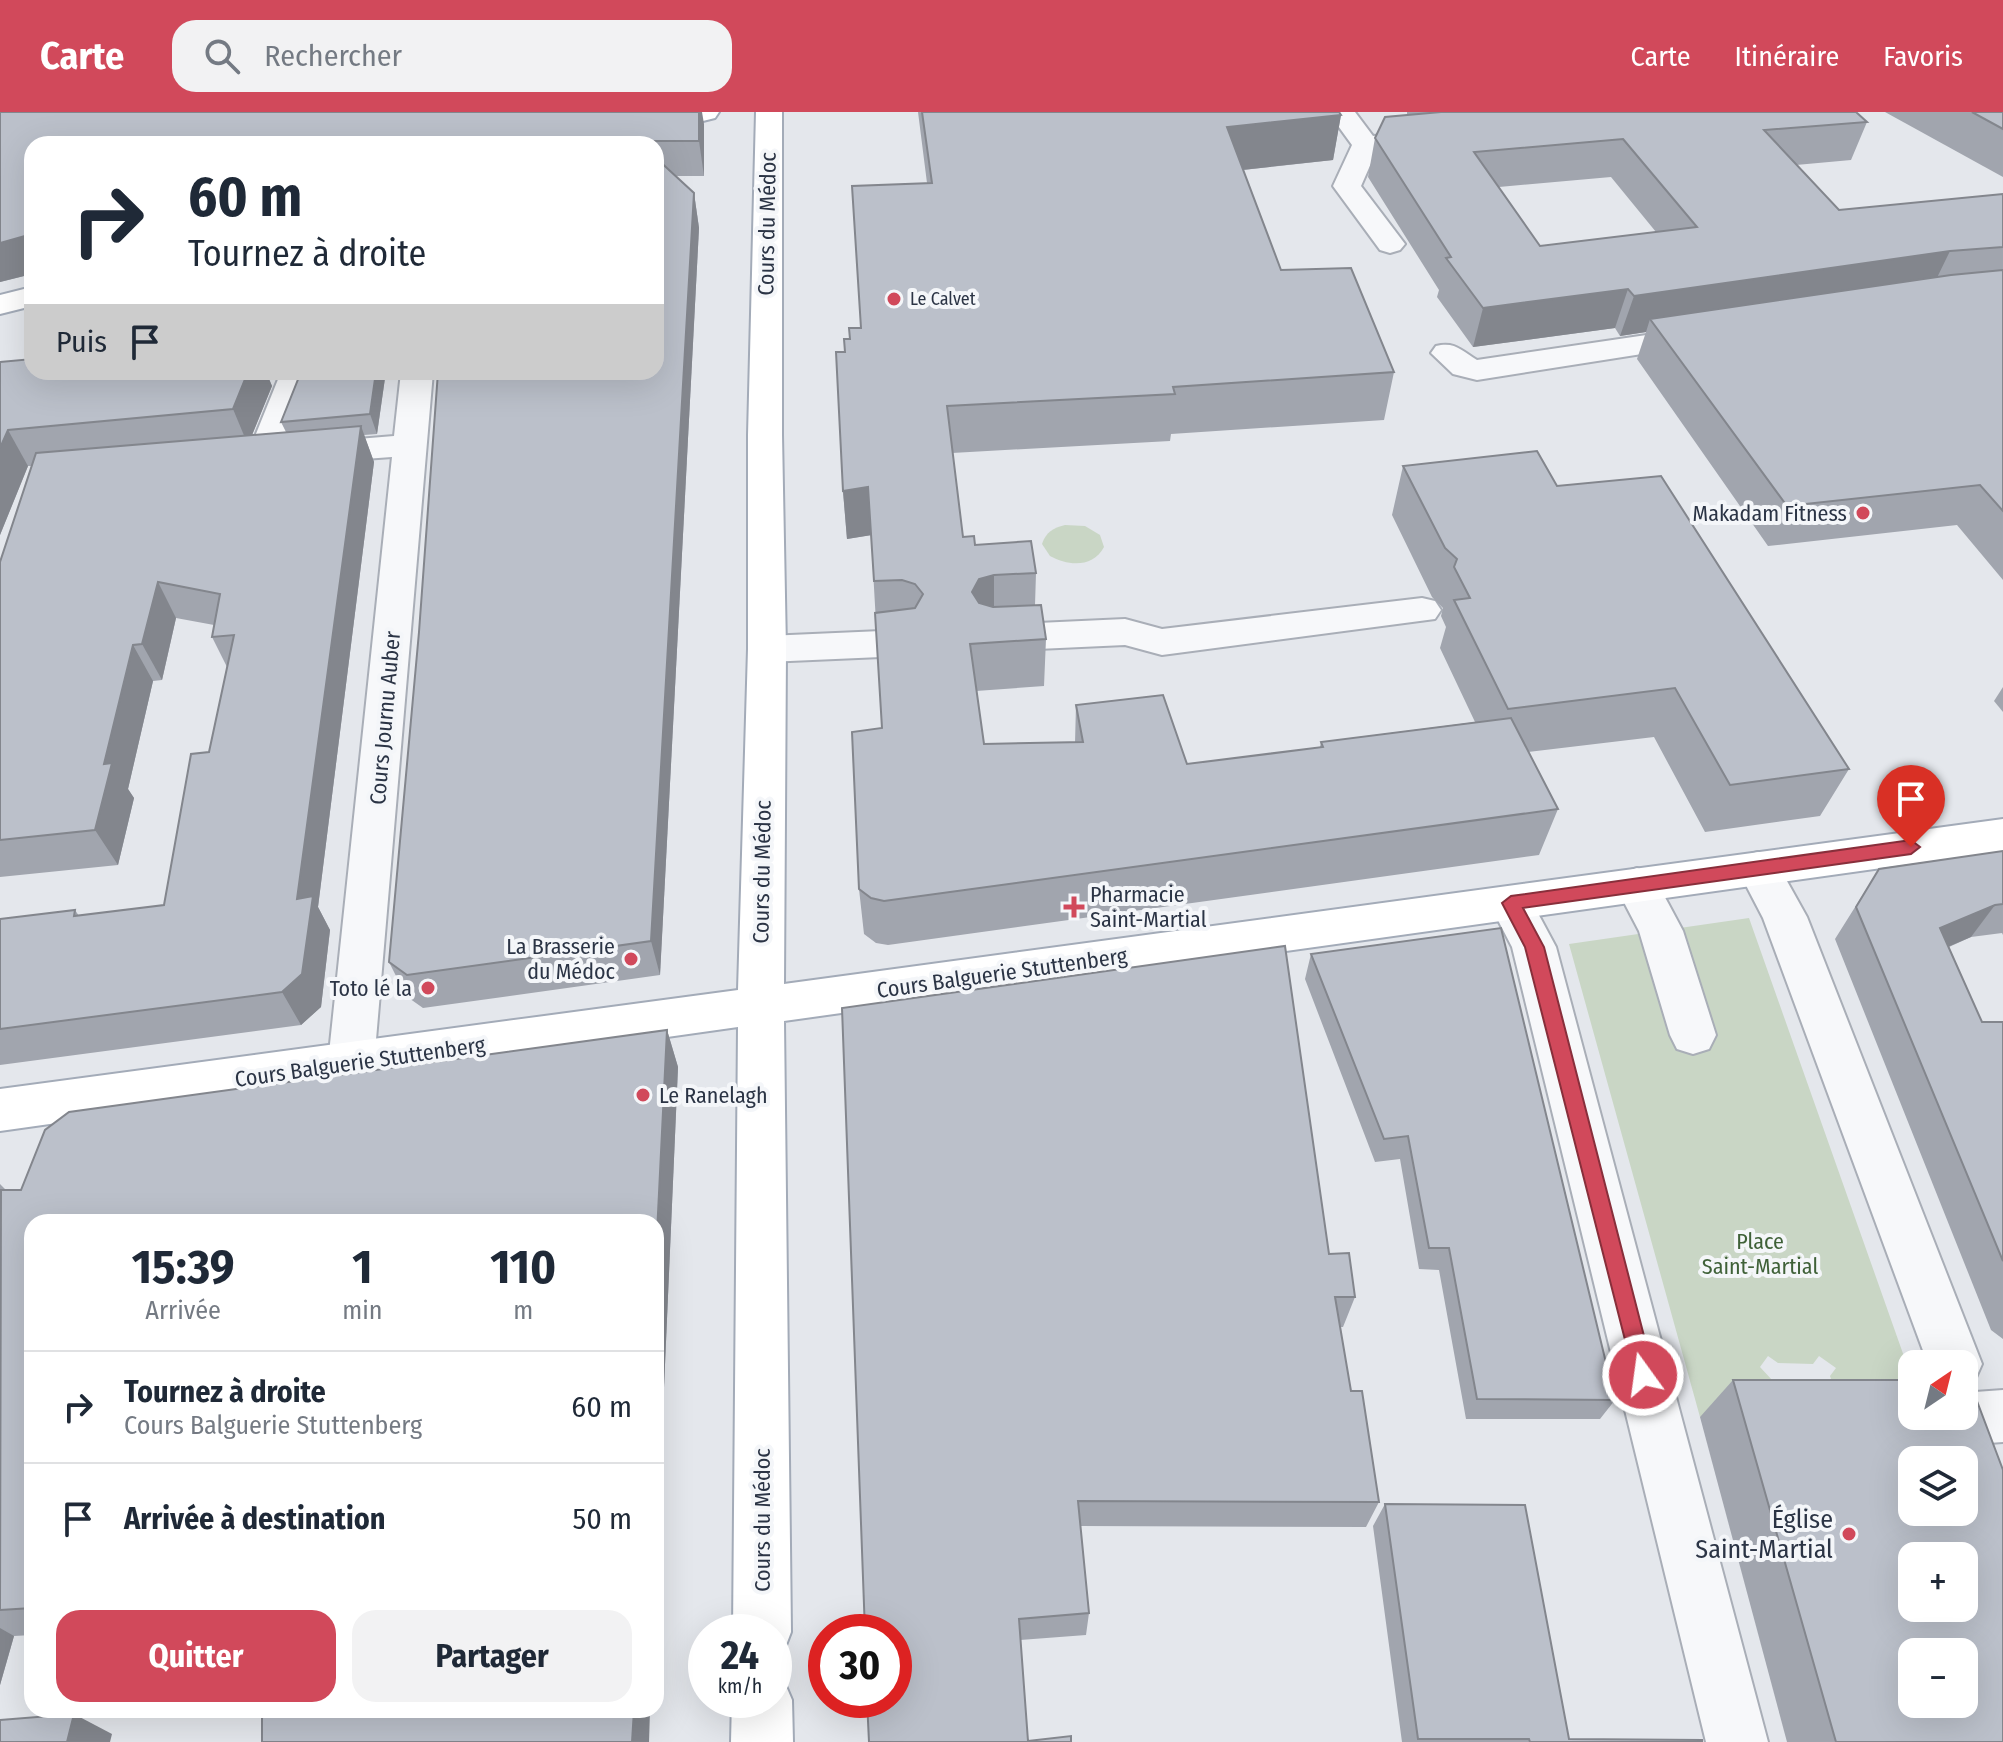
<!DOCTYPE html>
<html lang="fr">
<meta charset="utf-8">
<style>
:root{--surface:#fff;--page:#f2f2f3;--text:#1f2937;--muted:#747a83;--line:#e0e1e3;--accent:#d1495b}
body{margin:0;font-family:"Fira Sans Condensed",sans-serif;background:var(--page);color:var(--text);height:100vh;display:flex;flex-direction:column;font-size:30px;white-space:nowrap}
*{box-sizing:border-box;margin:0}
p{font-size:26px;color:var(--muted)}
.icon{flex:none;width:44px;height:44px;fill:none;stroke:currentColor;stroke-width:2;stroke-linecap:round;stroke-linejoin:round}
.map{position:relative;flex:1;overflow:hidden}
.side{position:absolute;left:24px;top:1102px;width:640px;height:504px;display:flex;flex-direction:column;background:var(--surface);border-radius:24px;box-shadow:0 8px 32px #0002}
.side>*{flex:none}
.hud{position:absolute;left:24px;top:24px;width:640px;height:244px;border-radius:24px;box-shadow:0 8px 32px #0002;background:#fff;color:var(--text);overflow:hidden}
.needle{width:52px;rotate:35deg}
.controls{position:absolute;left:1898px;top:1238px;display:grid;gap:16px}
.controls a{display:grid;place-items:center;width:80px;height:80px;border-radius:16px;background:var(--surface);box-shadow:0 8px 32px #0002;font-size:40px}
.speed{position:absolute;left:688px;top:1502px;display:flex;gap:16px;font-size:40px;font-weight:700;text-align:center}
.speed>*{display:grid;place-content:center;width:104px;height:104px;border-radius:50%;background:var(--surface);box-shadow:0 8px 32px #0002;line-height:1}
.speed small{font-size:20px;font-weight:400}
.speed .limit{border:12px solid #d22;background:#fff;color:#111}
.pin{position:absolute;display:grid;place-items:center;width:68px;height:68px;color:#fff;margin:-82px -34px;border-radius:50% 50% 50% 0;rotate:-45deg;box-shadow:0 0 8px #0007}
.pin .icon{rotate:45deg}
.me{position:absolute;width:88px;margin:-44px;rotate:346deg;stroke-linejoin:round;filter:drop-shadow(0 0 6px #0008)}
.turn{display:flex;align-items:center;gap:28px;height:168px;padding:0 32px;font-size:36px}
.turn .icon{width:104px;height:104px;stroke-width:2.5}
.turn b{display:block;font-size:56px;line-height:68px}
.then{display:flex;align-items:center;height:76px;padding:0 32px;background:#0003;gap:16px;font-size:30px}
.eta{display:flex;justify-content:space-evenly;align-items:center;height:136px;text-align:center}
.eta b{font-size:48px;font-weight:700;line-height:56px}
.button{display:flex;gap:16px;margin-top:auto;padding:16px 32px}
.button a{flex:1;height:92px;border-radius:24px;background:var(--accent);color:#fff;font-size:32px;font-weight:700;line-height:92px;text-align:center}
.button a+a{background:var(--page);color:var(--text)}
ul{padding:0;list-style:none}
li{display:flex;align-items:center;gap:24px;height:112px;padding:0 32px;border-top:2px solid var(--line)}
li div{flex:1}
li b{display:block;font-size:30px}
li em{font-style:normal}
header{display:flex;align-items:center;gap:48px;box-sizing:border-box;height:112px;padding:0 40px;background:var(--accent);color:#fff}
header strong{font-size:38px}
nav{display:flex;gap:44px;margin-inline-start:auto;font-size:28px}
.search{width:560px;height:72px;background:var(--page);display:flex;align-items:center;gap:20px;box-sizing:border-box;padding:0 28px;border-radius:24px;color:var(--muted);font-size:30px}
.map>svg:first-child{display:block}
</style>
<header>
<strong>Carte</strong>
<div class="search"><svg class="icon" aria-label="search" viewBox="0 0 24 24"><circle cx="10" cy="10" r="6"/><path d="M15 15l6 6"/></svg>Rechercher</div>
<nav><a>Carte</a><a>Itinéraire</a><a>Favoris</a></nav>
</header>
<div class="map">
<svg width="2003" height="1630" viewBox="0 0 2003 1630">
<rect width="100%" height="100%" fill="#e4e7ec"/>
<!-- green -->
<g fill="#c9d6c5">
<path d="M1065 413 1085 414 1100 423 1104 435C1093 456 1068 454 1050 444L1042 432C1046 420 1053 416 1065 413Z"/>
<path d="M1749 806 1912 1267V1304H1852L1842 1298 1830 1264 1836 1256 1819 1244 1813 1252 1778 1251 1768 1244 1760 1255 1772 1268 1700 1305 1569 832Z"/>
</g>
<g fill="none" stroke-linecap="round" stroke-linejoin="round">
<!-- minor casing -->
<g stroke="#a9aeb7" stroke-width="4">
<g id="minor">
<path d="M1328 0H1355L1373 24 1435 19 1445 21 1449 27 1445 33 1376 40 1361 74 1405 132 1400 138 1390 141 1380 138 1333 74 1352 33Z"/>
<path d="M1701 215 1712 217 1717 224 1712 231 1477 268 1453 262 1431 241 1436 234C1455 229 1462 239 1477 248Z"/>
<path d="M281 260H313L281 344 276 351 264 354 252 351 247 344Z"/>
<path d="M401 260H433L374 951 368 965 351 971 334 965 328 951 392 345 309 351 297 348 292 341 297 334 309 331 394 324Z"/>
<path d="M1422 486 1435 489 1441 498 1435 507 1162 543 1125 533 994 539 981 535 975 526 981 517 994 513 1125 507 1162 517Z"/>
<path d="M904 518 917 522 923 531 917 540 904 544 767 550 754 546 748 537 754 528 767 524Z"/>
<path d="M1758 740 1773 744 1807 805 1982 1252 1974 1270 1964 1274V1252H1928L1763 806 1737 756 1743 744Z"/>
<path d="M1637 756 1652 761 1683 819 1716 923 1709 937 1693 942 1677 937 1670 923 1639 819 1615 773 1622 761Z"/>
<path d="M1511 774 1526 779 1556 835 1768 1630H1706L1512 835 1489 791 1496 779Z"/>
<path d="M2003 1278V1330L1975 1332 1956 1325 1948 1306 1964 1304V1284L1975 1280Z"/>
</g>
</g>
<!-- major casing -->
<g stroke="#a3abb8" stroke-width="4">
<g id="major">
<path d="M673 0H719L715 6 610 32H563L567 26Z"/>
<path d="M756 0H782V323L786 537 784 872 2003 707V739L784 909 791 1520 783 1541 774 1544V1520H733L738 915 0 1019V977L738 878 748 537V323Z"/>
<path d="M32 175V194L0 202V183Z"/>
<path d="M774 1563 783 1567 792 1588 793 1630H731L732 1588H774Z"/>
</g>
</g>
<!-- minor -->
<use href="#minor" fill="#f7f8fa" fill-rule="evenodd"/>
<!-- major -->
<use href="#major" fill="#fff" fill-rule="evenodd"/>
</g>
<!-- wall -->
<g fill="#a1a5ae" fill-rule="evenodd">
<path d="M0 0 704 12V64H675L694 81 699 116 660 863 423 896 406 884 389 850 419 520 656 260V32H32V162L0 170Z"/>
<path d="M918 0H1339L1341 3 1333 48 1243 58 1281 158 1394 260 1384 308 1171 322 1170 329 952 341 963 425 975 433 1036 461 1035 493 1046 527 1044 574 976 579 984 632 1075 631 1076 593 1187 652 1320 635 1321 630 1475 610 1440 536 1446 515 1441 504 1443 496 1432 485 1392 403 1403 354 1557 374 1849 657 1820 704 1705 720 1654 625 1528 640 1558 697 1539 743 888 833 876 831 864 822 859 777 882 616 871 423 847 427 843 379 845 240 850 227 861 216 927 71Z"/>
<path d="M1407 0H1856L1867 10 1851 48 1796 53 1839 98 2003 82V468L1957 413 1768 434 1637 247 1646 220 1620 224 1615 216 1473 235 1437 185 1439 178 1368 65 1375 26 1407 3ZM1611 65 1656 120 1540 134 1499 75Z"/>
<path d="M1885 0H2003V65Z"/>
<path d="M0 250 32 260H266L272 274 252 323 286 320 281 310 301 260H383L385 266 377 322 364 323 374 350 318 795 330 818 321 895 301 913 0 953V807L75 798 79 804 164 793 209 640 227 555 212 525 214 513 176 506 162 568 153 569 128 677 134 686 118 753 0 765V450L32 354H28L0 423Z"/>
<path d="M2003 575V600L1994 589Z"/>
<path d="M2003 739V823L2002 821 1971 825 1949 835 1982 910H2003V1227L1991 1218 1835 827 1879 757Z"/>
<path d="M1311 842 1615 1288 1600 1307H1466L1439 1158 1419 1157 1400 1047 1375 1050 1305 867Z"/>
<path d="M667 918 678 955 656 1458V1110H32V1523L14 1524 0 1573V1072L6 1078H21Z"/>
<path d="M1329 1142 1355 1185 1343 1215H1340L1351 1279 1379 1390 1366 1415 1080 1414 1089 1501 1086 1523 1020 1528 1028 1629 869 1630 894 1520Z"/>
<path d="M1733 1268 2003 1630H1787L1700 1305Z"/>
<path d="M1385 1392 1569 1627 1702 1630H1402L1373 1414Z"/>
</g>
<!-- shaded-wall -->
<g fill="#83868d">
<path d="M699 0H702L704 12V64L699 29Z"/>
<path d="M1341 3 1333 48 1223 60 1227 15Z"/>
<path d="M694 81 699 116 660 863 651 829Z"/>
<path d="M32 122V162L0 170V131Z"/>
<path d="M1950 139 1931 178 1650 207 1646 220 1620 224 1634 184Z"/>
<path d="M1628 177 1615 216 1473 235 1483 196Z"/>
<path d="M248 260H266L272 274 248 333 233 297Z"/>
<path d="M376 260H383L385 266 377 322 370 302Z"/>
<path d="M361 314 374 350 318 795 330 818 321 895 301 913 282 880 297 787Z"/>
<path d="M8 318 28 354 0 423V336Z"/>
<path d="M868 375 872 423 847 427 843 379Z"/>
<path d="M994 463V510L972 480 979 467Z"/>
<path d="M158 470 176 506 162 568 142 532Z"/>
<path d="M133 533 153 569 128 677 134 686 118 753 95 718 104 652Z"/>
<path d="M1995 793 1971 825 1917 848 1940 816Z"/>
<path d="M667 918 678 955 656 1458V1142Z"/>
<path d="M0 1516 14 1524 0 1573Z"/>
<path d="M634 1598H650L649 1630H632Z"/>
<path d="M74 1602 112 1622 110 1630H67Z"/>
</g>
<!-- building -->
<g fill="#bbc0ca" stroke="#83868d" stroke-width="2" fill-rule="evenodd">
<path d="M0 0H699V29H638L641 32H32V122L0 131Z"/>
<path d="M922 0H1339L1341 3 1227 15 1281 158 1351 156 1394 260 1173 275 1175 282 947 294 963 425 974 424 975 433 1031 429 1036 461 994 463 979 467 972 480 979 491 993 495 1041 493 1046 527 970 532 984 632 1083 630 1076 593 1163 583 1187 652 1323 635 1321 630 1511 606 1558 697 884 789 871 786 859 777 852 620 882 616 875 501 915 496 923 482 915 472 902 468 874 469 868 375 843 379 836 240H845L844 227H850L849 216H861L852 74 932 71Z"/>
<path d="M1441 0H1856L1867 10 1764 18 1839 98 2003 82V135L1950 139 1634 184 1628 177 1483 196 1446 146 1451 145 1375 26 1385 5ZM1623 27 1697 115 1540 134 1474 40Z"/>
<path d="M1972 0H2003V17Z"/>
<path d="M656 46 694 81 651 829 407 863 389 850 419 520 438 260H656Z"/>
<path d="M2003 158V399L1980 373 1787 394 1650 207 1951 163Z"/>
<path d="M32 247V260H248L233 297 8 318 0 336V250Z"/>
<path d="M301 260H376L370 302 281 310Z"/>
<path d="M361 314 297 787 313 784 302 862 282 880 0 917V807L75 798 74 804 164 793 191 642 209 640 234 523 212 525 220 482 158 470 142 532 133 533 104 652 112 651 95 718 0 728V450L36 341Z"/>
<path d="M1537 339 1557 374 1661 364 1849 657 1730 673 1675 576 1508 597 1454 488 1470 486 1454 455 1457 447 1445 436 1403 354Z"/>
<path d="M2003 739V792L1995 793 1940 816 1982 910H2003V1149L1856 795 1879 757Z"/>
<path d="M1501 816 1615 1288 1477 1287 1449 1136H1429L1408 1024 1384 1027 1311 842Z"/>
<path d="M1285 834 1329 1142 1349 1141 1355 1185H1335L1351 1279H1362L1379 1390 1078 1389 1089 1501 1019 1507 1028 1629 1071 1624V1630H869L867 1588H894V1520H865L842 896Z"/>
<path d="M667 918 656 1142V1110H32V1496L0 1498 1 1078H21L45 1018 69 1000Z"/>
<path d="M1733 1268H1912V1304H1964V1268H1969L2003 1358V1630H1836ZM1912 1348H1964V1400H1912ZM1912 1444H1964V1496H1912ZM1912 1540H1964V1592H1912Z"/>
<path d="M1385 1392 1525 1393 1569 1627 1702 1628V1630H1530L1529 1627H1418Z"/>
<path d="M262 1598H634L632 1630H262Z"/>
<path d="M74 1602 67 1630H0V1608Z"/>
</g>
<!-- route -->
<path fill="#d1495b" stroke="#882f3b" stroke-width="2" d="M1911 728 1920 735 1911 742 1523 796 1544 835 1654 1263 1651 1271 1643 1274 1636 1271 1525 835 1502 791 1511 784Z"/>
<!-- markers -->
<g fill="#d1495b" stroke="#f4f6f9" stroke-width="3">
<circle cx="894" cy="187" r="8"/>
<circle cx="1863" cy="401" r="8"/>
<path d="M1070 783h8v8h8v8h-8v8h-8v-8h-8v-8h8z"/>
<circle cx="631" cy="847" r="8"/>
<circle cx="428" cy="876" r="8"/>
<circle cx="643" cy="983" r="8"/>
<circle cx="1849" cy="1422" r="8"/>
</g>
<g text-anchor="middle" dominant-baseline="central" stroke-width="8" stroke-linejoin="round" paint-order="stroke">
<!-- far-poi labels -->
<g font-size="18" fill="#2b3445" stroke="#f4f6f9" text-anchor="start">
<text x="910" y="187">Le Calvet</text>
</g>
<!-- street labels -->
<g font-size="22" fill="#2b3445" stroke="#f4f6f9">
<text transform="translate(767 112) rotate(-89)">Cours du Médoc</text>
<text transform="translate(385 606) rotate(-85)">Cours Journu Auber</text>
<text transform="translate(762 760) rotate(-89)">Cours du Médoc</text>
<text transform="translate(1002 861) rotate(-8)">Cours Balguerie Stuttenberg</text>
<text transform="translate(360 950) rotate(-8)">Cours Balguerie Stuttenberg</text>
<text transform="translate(762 1408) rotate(-90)">Cours du Médoc</text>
</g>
<!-- poi labels -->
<g font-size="22" fill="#2b3445" stroke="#f4f6f9" text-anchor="end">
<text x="1847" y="401">Makadam Fitness</text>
<text x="1090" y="782" text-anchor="start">Pharmacie<tspan x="1090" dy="25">Saint-Martial</tspan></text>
<text x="615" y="834">La Brasserie<tspan x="615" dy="25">du Médoc</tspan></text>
<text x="412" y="876">Toto lé la</text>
<text x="659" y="983" text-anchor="start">Le Ranelagh</text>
</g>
<!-- park labels -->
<g font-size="22" fill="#3f6138" stroke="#f4f6f9">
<text x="1760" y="1129">Place<tspan x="1760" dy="25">Saint-Martial</tspan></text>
</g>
<!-- near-poi labels -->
<g font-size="26" fill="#2b3445" stroke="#f4f6f9" text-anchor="end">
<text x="1833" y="1407">Église<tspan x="1833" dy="30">Saint-Martial</tspan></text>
</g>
</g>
</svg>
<div class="controls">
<a><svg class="needle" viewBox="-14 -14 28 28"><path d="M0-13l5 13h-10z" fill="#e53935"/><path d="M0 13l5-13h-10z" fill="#747a83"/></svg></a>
<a><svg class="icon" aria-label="layers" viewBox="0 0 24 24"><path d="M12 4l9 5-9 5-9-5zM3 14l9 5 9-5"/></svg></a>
<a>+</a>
<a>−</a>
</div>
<div class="speed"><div>24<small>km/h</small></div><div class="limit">30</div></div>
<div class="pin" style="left:1911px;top:735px;background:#d93025"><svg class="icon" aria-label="arrive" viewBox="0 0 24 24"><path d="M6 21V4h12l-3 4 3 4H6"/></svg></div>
<svg class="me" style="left:1643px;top:1263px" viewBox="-20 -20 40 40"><circle r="17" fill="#d1495b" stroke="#fff" stroke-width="3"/><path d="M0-11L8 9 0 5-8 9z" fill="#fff"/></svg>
<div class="hud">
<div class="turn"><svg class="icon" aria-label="right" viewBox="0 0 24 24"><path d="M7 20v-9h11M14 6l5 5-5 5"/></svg><div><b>60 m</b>Tournez à droite</div></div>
<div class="then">Puis<svg class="icon" aria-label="arrive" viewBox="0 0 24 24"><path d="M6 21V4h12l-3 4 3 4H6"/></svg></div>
</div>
<section class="side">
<div class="eta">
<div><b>15:39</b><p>Arrivée</p></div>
<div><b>1</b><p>min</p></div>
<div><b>110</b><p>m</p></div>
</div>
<ul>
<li><svg class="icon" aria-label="right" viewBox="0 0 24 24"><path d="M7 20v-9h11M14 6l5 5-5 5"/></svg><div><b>Tournez à droite</b><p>Cours Balguerie Stuttenberg</p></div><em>60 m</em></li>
<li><svg class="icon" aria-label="arrive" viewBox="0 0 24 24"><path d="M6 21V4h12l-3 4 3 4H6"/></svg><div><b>Arrivée à destination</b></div><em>50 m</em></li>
</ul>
<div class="button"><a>Quitter</a><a>Partager</a></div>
</section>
</div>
